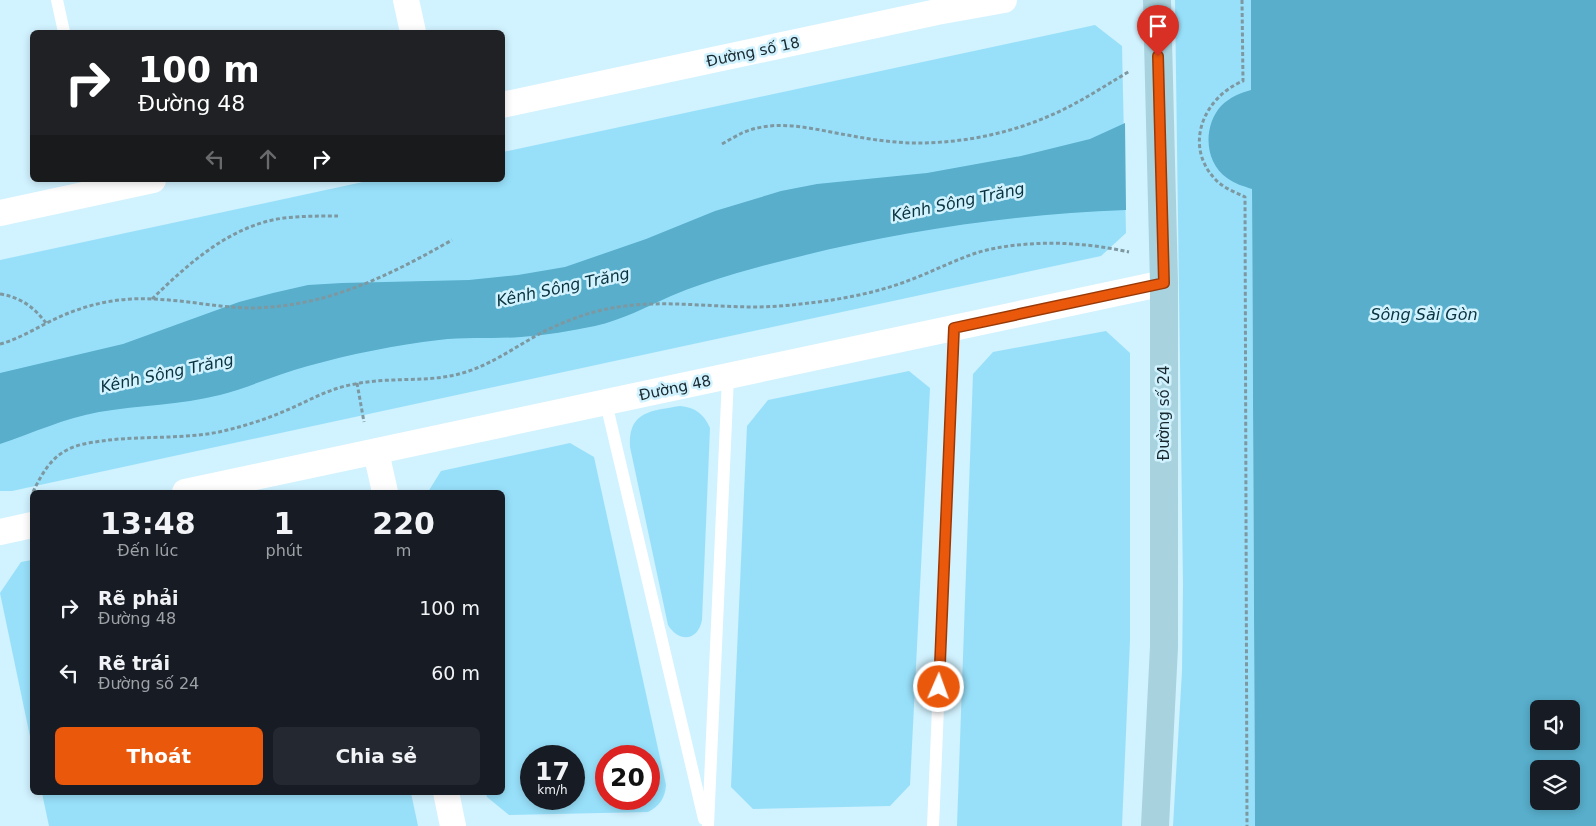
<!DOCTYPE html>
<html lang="vi">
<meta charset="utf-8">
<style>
:root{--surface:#171b24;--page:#242831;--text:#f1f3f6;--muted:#9ea1a6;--accent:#ea580c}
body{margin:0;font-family:"DejaVu Sans",sans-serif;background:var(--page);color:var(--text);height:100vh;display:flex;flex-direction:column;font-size:19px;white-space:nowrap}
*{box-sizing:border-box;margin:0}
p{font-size:16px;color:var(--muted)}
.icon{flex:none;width:28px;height:28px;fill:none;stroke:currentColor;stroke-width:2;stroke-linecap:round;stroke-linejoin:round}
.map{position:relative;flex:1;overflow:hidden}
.sheet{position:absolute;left:30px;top:490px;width:475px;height:305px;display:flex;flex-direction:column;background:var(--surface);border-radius:8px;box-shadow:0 2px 8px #0003}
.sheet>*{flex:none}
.hud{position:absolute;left:30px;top:30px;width:475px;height:152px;border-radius:8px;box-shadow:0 2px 8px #0003;background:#202124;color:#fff;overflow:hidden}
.fabs{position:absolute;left:1530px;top:700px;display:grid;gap:10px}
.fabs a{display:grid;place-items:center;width:50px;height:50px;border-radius:8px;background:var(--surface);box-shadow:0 2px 8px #0003;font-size:25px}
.speed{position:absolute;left:520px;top:745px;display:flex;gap:10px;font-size:25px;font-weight:700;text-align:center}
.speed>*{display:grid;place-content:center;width:65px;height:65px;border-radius:50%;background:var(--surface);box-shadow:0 2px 8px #0003;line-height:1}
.speed small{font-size:12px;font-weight:400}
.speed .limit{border:8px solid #d22;background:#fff;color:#111}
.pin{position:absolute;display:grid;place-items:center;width:42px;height:42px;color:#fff;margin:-51px -21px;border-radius:50% 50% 50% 0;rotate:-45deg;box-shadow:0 0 5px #0007}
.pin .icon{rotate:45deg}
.me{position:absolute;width:55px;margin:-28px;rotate:2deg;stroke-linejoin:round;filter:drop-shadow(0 0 4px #0008)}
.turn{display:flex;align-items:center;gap:18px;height:105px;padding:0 25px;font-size:22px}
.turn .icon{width:65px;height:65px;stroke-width:2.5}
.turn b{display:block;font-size:35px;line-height:42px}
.lanes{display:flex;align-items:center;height:48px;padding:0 25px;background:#0003;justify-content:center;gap:25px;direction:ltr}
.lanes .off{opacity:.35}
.eta{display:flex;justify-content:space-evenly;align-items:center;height:85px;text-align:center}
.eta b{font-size:30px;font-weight:600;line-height:35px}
.button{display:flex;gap:10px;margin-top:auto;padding:10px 25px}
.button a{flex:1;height:58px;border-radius:8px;background:var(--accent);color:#fff;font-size:20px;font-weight:600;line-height:58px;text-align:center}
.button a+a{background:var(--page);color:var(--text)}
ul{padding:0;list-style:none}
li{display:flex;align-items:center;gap:15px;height:65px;padding:0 25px}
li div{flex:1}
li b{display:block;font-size:19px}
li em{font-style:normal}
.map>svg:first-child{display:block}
</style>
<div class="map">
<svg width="1596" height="826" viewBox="0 0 1596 826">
<rect width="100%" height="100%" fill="#d1f2ff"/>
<!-- green -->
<g fill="#98e0fa" fill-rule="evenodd">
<path d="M1175 0H1251L1255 826H1173L1182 671 1183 584Z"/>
<path d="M1095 25 1122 46 1126 233 1101 256 12 491H0V260L372 180H502L503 152Z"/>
<path d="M1106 331 1130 353V640L1122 826H957L973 374 993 352Z"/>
<path d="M909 371 930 388 910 785 890 806 753 809 731 787 747 426 768 400Z"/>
<path d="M680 406C695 407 704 414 710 428L702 620C698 641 679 643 668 625L630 447C628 411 651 411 680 406Z"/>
<path d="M570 443 594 457 666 785C665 799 659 806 648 812L509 815 487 797 486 793 502 792V492H428L441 471ZM574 756V799H531V756ZM649 756V799H606V756Z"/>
<path d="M32 560V746L0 593 21 562Z"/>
<path d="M42 793H411L418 826H49Z"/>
</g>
<!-- water -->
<g fill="#58aecb" fill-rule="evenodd">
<path d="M1251 0H1596V826H1255L1252 189C1243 186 1235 184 1227 178 1204 162 1203 126 1221 106 1230 97 1240 93 1251 90ZM1539 709H1571V741H1539ZM1539 769H1571V801H1539Z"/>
<path d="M1125 123 1126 210C993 215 864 237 737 273 714 280 692 287 671 296 646 307 622 320 595 326 571 331 546 335 521 337 494 339 466 337 439 340 396 345 351 354 308 366 278 374 250 387 220 395 180 405 140 405 99 412 65 418 33 433 0 444V373L123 344 239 302 273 293 308 285 342 283 469 280 518 275 565 267 646 239 715 211 781 191 817 184 927 173 1021 156 1090 139Z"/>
</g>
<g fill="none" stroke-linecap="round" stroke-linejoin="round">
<!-- path -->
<g stroke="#7e98a1" stroke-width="3" stroke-dasharray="4 2.5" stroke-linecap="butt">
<path d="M1242 0 1243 81C1204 97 1183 145 1215 179 1223 188 1235 192 1245 197L1247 826"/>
<path d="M722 144C729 140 736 136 742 133 776 118 812 129 847 135 868 139 889 142 910 143 967 144 1024 131 1074 104 1093 94 1111 82 1130 71"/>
<path d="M0 294C20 297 34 307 46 323"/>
<path d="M152 299C189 263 231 225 284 218 302 216 320 216 338 216"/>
<path d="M0 344C16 340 31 331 45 324 79 306 114 297 152 299 184 300 216 307 248 308 324 308 387 277 452 240"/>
<path d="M357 383 364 422"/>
<path d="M33 492C41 475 51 457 69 449 81 443 96 442 109 440 145 436 183 439 219 432 241 427 264 420 285 411 308 401 330 388 355 384 393 376 432 384 469 371 495 362 517 346 541 333 563 322 588 312 612 308 671 297 731 312 791 305 833 301 876 294 915 278 941 268 964 255 991 249 1036 240 1084 242 1129 252"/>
</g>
<!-- lane -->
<g stroke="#fff" stroke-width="12">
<path d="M57 0 64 32"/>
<path d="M606 403 704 819"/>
<path d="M708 826 728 377"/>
<path d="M933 826 954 328"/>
</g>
<!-- street -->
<g stroke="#fff" stroke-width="26">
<path d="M406 0 413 32"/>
<path d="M502 105 937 12 1004 0"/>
<path d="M0 213 153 180"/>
<path d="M376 452 385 492"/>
<path d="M185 492 1164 283"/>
<path d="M0 532 32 525"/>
<path d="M446 792 453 826"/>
</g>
<!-- secondary -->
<path stroke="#a8d2de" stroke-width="28" d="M1155 826 1164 647V283L1157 0"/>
</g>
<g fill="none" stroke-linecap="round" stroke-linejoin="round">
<!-- route casing -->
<g stroke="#983908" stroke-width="12">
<path id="route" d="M939 687 954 328 1164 283 1158 56"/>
</g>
<!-- route -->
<use href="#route" stroke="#ea580c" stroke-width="9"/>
</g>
<g text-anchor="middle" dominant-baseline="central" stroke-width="5" stroke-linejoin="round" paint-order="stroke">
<!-- street labels -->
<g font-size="15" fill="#18282e" stroke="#d1f2ff">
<text transform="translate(753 52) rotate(-12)">Đường số 18</text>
<text transform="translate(675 388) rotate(-12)">Đường 48</text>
<text transform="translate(1164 413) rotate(-90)">Đường số 24</text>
</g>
<!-- water labels -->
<g font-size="16" font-style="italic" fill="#08323e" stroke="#d1f2ff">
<text transform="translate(958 202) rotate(-12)">Kênh Sông Trăng</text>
<text transform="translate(563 287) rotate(-12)">Kênh Sông Trăng</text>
<text x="1424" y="314">Sông Sài Gòn</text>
<text transform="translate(167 373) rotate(-12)">Kênh Sông Trăng</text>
</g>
</g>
</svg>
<div class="fabs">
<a><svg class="icon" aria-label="sound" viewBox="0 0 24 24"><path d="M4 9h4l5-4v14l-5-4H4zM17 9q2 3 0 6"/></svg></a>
<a><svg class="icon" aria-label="layers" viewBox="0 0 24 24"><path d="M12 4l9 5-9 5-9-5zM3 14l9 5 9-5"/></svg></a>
</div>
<div class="speed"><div>17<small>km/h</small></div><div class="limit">20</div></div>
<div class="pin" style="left:1158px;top:56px;background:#d93025"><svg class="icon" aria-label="arrive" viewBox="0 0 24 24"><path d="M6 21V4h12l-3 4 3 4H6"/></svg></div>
<svg class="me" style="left:939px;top:687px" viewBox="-20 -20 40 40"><circle r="17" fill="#ea580c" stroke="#fff" stroke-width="3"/><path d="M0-11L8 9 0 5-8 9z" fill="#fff"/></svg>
<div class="hud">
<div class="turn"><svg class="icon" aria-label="right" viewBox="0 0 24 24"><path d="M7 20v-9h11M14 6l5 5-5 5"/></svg><div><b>100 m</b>Đường 48</div></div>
<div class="lanes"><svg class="icon off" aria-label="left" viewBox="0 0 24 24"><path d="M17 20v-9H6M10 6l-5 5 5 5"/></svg><svg class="icon off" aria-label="ahead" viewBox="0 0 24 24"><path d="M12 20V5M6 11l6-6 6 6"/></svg><svg class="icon" aria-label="right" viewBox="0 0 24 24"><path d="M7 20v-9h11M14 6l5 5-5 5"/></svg></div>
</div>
<section class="sheet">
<div class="eta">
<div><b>13:48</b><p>Đến lúc</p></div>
<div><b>1</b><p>phút</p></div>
<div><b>220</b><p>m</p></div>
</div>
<ul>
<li><svg class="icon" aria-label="right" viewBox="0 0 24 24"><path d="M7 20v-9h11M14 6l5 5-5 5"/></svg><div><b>Rẽ phải</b><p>Đường 48</p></div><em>100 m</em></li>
<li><svg class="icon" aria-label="left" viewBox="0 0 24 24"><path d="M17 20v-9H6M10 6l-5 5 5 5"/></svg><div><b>Rẽ trái</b><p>Đường số 24</p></div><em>60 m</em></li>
</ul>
<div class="button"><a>Thoát</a><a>Chia sẻ</a></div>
</section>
</div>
